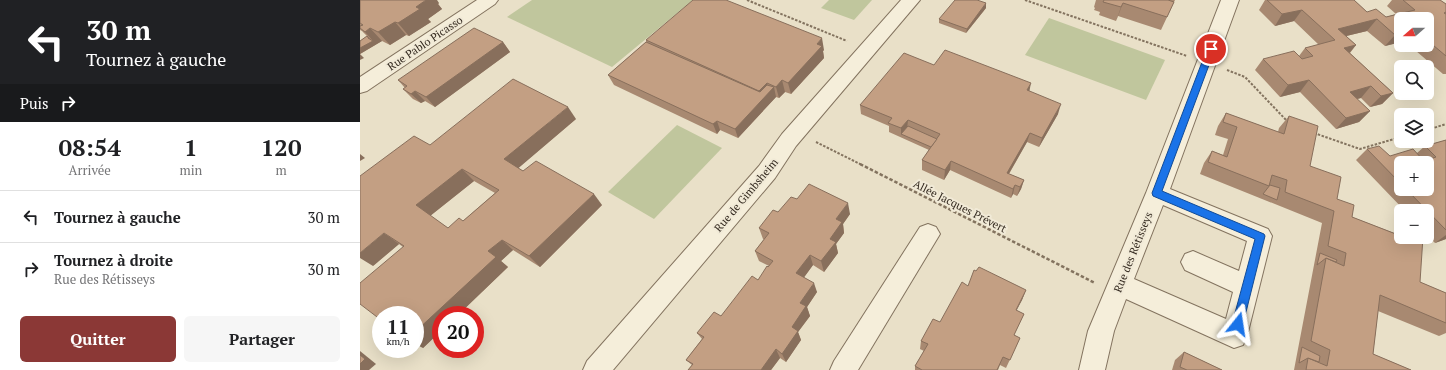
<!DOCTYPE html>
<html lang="fr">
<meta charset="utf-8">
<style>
:root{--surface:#fff;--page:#f6f6f6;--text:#202124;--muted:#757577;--line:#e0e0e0;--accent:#8b3836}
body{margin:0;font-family:"PT Serif",serif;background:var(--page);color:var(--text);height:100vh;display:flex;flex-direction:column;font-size:15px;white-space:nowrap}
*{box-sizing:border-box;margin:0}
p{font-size:13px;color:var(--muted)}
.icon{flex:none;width:22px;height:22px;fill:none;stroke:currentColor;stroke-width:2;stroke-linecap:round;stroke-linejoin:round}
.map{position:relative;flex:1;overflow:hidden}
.sheet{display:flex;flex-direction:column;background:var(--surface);width:360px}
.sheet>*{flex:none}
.hud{background:#202124;color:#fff;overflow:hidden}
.needle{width:26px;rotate:250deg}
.fabs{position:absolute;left:1034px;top:12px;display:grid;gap:8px}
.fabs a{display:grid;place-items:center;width:40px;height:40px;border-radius:6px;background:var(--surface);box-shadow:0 4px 16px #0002;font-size:20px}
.speed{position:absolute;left:12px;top:306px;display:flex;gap:8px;font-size:20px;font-weight:700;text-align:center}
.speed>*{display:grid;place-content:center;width:52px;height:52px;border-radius:50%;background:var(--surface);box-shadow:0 4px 16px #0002;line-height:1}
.speed small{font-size:10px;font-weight:400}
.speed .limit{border:6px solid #d22;background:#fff;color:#111}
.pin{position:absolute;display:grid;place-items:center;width:34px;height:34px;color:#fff;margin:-17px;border:2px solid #fff;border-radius:50%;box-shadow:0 1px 4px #0007}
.me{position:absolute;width:44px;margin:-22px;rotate:15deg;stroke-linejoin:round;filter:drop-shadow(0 0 3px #0008)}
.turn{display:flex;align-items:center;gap:14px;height:84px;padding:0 20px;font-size:18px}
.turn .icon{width:52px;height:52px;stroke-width:2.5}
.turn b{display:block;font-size:28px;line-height:34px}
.then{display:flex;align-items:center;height:38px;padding:0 20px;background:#0003;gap:8px;font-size:15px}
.eta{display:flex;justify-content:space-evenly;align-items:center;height:68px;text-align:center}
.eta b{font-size:24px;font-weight:700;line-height:28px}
.button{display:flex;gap:8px;margin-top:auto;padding:8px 20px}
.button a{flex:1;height:46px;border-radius:6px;background:var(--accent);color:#fff;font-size:16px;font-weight:700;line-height:46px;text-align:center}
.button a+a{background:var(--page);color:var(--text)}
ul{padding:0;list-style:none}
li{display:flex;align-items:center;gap:12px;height:52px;padding:0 20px;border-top:1px solid var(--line)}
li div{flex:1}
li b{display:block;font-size:15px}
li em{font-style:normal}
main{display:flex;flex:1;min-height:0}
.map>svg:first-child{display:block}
</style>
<main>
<section class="sheet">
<div class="hud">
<div class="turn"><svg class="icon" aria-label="left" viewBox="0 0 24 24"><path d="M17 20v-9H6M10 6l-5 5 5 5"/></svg><div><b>30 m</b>Tournez à gauche</div></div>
<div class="then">Puis<svg class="icon" aria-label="right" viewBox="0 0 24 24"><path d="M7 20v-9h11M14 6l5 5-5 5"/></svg></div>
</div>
<div class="eta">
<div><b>08:54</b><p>Arrivée</p></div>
<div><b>1</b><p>min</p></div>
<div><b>120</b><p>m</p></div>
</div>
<ul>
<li><svg class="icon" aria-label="left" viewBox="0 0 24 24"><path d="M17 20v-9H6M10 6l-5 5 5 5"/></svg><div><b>Tournez à gauche</b></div><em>30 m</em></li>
<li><svg class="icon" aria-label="right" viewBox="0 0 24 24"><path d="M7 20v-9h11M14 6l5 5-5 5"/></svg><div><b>Tournez à droite</b><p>Rue des Rétisseys</p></div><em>30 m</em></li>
</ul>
<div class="button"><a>Quitter</a><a>Partager</a></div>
</section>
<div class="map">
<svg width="1086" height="370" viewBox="0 0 1086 370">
<rect width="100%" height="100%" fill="#e9e0c8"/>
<!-- green -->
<g fill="#c0c69d">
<path d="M172 0H333L252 67 147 17Z"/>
<path d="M469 0H512L494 20 461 8Z"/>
<path d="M689 18 805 60 786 100 665 55Z"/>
<path d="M317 125 362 148 294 219 248 192Z"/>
</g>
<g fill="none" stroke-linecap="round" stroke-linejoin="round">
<!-- minor casing -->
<g stroke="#83735f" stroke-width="2">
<g id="minor">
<path d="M117 0H138L135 4 7 91 0 93V77Z"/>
<path d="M541 0H560L436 146 415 178 253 370H223L227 361 399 166 422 134Z"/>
<path d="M861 0H879L810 189 908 229 912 236 887 336 883 345 874 348 766 299 754 331 745 370H719L728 331 786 193ZM803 205 887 241 879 271 833 251 825 254 821 262 825 270 873 292 866 319 774 279Z"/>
<path d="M568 224 576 227 580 234 498 370H470L474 361 560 227Z"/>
</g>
</g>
<!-- path-far1 -->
<g stroke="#83735f" stroke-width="2" stroke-dasharray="2.5 1.5" stroke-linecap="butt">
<path d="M387 0 487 41"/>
<path d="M665 0 827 56"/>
<path d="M867 70 885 77 928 122"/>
<path d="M1067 130 1086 124"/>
<path d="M954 133 1000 149 1041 137"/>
<path d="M456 142 502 165"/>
</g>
<!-- path -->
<path stroke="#83735f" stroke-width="2.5" stroke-dasharray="3.5 2" stroke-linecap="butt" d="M500 164 735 283"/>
<!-- minor -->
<use href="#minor" fill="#f5eeda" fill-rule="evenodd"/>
</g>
<!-- wall -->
<g fill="#a88971" fill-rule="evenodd">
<path d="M0 0 79 3 78 4 82 9 68 19 71 22 49 36 46 35 30 45 22 41 0 54V41L7 36 2 31 0 30Z"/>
<path d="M736 0H815L801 30 758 16 756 21 739 15 740 12 734 10 735 8 734 7Z"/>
<path d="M905 0H994L1007 12 1026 17 1036 14 1027 6 1032 0H1080L1086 4V74H1083L1049 45H1067V19H1041V42L1025 46 1007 31 986 36 996 45 990 53 1033 93 1022 104 1010 107 1001 98 997 99 1010 111 999 122 976 129 940 92 920 97 895 70 903 59 939 56 945 48 959 45 934 21 915 26 899 10Z"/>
<path d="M626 8 606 33 579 23V19Z"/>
<path d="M286 40 464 50 463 51 464 58 431 94 425 92 419 98 416 97 378 138 360 130 357 134 254 85 248 75 286 42Z"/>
<path d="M143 42 150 52 75 107 65 101 61 103 53 99 43 89 45 88 38 80Z"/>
<path d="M574 65 669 91 698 114 679 147 667 142 649 174 664 180 661 189 657 196 653 194 651 198 590 170 584 180 562 170V160L569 150 529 132V126L501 114 500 105Z"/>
<path d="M866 113 918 132 919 128 929 116 950 166 992 217 1034 233 1041 228V237L1060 282 1086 293V333L1079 336 1018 311 1013 354 1051 370H934L962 223 840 174 844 163 852 151 863 155 868 139 855 135 858 126Z"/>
<path d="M216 119 158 168 163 171 242 205 180 267 153 250 141 261 148 267 98 315H81V331L63 348 43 247 39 244 13 266 70 145ZM114 181 135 193 103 221 88 228 70 216Z"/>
<path d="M1086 140V239L1075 243 1067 235V211H1045L996 160 1007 149 1030 156 1057 153 1065 146ZM1041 163 1067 189H1041Z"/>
<path d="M437 199 490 214 483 224 484 233 476 244 478 253 464 272 453 265 444 277 457 292 447 307 450 316 438 332 441 340 426 362 420 358 411 370H328L332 365 326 360 342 339 337 333 361 316 398 280 409 266 399 261 395 251 404 239H403L399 228 418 212Z"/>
<path d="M666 290 662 300 656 310 664 314 654 335 660 338 646 368 640 365 638 370H555V366L564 351 560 349 561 341 580 322Z"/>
<path d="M824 352 862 370H812L815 360Z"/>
</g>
<!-- shaded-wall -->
<g fill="#886f5c">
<path d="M66 0H77L79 3 78 4 82 9 68 19 71 22 49 36 38 23 56 7Z"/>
<path d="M626 3V8L606 33 607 29Z"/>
<path d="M763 3 758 16 756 21 761 7Z"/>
<path d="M942 10 934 21 915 26 922 14Z"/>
<path d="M1017 19 1007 31 974 39 978 29Z"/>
<path d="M35 22 46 35 30 45 18 32Z"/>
<path d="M10 28 22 41 0 54V48L8 37 12 41H13L5 32Z"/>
<path d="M1041 33V42L1025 46 1035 35Z"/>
<path d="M462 38 464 50 463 51 464 58 431 94 428 83 457 44Z"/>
<path d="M143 42 150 52 75 107 66 97Z"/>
<path d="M996 45 986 57 984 48Z"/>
<path d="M0 54 4 58 0 60Z"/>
<path d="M422 80 425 92 419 98 416 87Z"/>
<path d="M949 80 940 92 920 97 928 85Z"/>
<path d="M407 83 409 92 414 87 416 97 378 138 375 129 402 100 399 91Z"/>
<path d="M671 83 669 93 667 90Z"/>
<path d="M1011 86 1001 98 980 103 990 92Z"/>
<path d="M55 91 65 101 61 103 51 94Z"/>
<path d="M1033 93 1022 104 1010 107 1021 96Z"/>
<path d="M701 104 698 114 679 147 682 138Z"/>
<path d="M208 107 216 119 155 171 144 159Z"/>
<path d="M1010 111 999 122 976 129 986 118Z"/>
<path d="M548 120 547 130 541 134V138V128Z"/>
<path d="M357 121 360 130 357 134 353 124Z"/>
<path d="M670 133 667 142 644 182 647 173Z"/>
<path d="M0 154 5 158 0 161Z"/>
<path d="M591 161 590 170 584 180 585 170Z"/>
<path d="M102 169 114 181 70 216 56 205Z"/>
<path d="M664 180 661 189 657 196 660 187Z"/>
<path d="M655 185 653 194 651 198 653 189Z"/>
<path d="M234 194 242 205 180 267 169 256Z"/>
<path d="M488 203 490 214 483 224 484 233 476 244 478 253 464 272 461 261 476 219Z"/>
<path d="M24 233 39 244 13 266 0 258V253Z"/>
<path d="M1086 235V239L1075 243Z"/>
<path d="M142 240 153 250 141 261 148 267 98 315H81V331L63 348 55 344V332L128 251Z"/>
<path d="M450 255 453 265 440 283 436 273Z"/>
<path d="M454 283 457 292 447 307 450 316 438 332 441 340 426 362 422 354 440 303Z"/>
<path d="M666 290 662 300 652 319 656 310Z"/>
<path d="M416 349 420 358 411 370H401Z"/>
<path d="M0 351 16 364 9 370H0Z"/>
</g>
<!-- building -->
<g fill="#c39f83" stroke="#886f5c" fill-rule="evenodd">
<path d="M0 0H66L56 7 60 9 38 23 35 22 18 32 10 28 5 32 0 28V26L3 25 0 23Z"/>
<path d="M333 0H366L462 38 457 44 462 46 428 83 422 80 416 87 407 83 399 91 286 40Z"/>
<path d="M595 0H617L626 3 607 29 579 19Z"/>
<path d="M744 0H808L814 2 807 17 763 3 761 7 743 2Z"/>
<path d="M907 0H994L1007 12 1016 9 1026 17 1055 10 1043 0H1080L1086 4V12L1084 13 1086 14V56L1067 40V19H1041V33L1035 35 1017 19 978 29 996 45 984 48 1033 93 1021 96 1011 86 990 92 1010 111 986 118 949 80 928 85 903 59 934 51 942 59 953 56 945 48 975 40 942 10 922 14Z"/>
<path d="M114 28 143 42 66 97 55 91 51 94 43 89 47 86 38 80Z"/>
<path d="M7 36 8 37V38L13 41 0 48V41Z"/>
<path d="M286 42 400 92 407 85 414 87 375 129 357 121 353 124 248 75Z"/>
<path d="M585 50 671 83 667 90 701 104 682 138 670 133 647 173 664 180 660 187 655 185 653 189 591 161 585 170 562 160 580 134 548 120 541 128 528 123 532 118 500 105 544 53 574 65Z"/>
<path d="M153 79 208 107 144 159 163 171 176 161 234 194 169 256 142 240 128 251 136 257 55 332V315H21V320L0 304V283L44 246 24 233 0 253V176L54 136 70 145ZM102 169 139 190 103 221 99 218 88 228 56 205Z"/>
<path d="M866 113 924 134 929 116 958 126 950 166 981 177 977 199 994 205 992 217 1041 236V237H1063L1060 282 1086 293V323L1020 295 1013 354 1051 370H946L948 358 967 366 970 350 951 341 966 258 984 266 986 253 968 246 974 211 925 192 927 180 912 175 909 186 848 162 852 151 867 157 877 127 863 122Z"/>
<path d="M548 126 577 139 571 147 541 134Z"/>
<path d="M1086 140V230L1046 189H1067V163H1041V184L1007 149 1019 146 1030 156 1053 149 1064 161 1076 157 1065 146Z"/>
<path d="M449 184 488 203 476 219 482 222 470 239 476 242 461 261 450 255 436 273 454 283 440 303 446 306 432 327 438 331 422 354 416 349 401 370H328L333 364 326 360 344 337 337 333 354 312 361 316 392 276 398 280 407 266 408 267 413 261 395 251 409 233 399 228 413 210 418 212 431 197 437 199Z"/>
<path d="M910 185 920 188 917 200 903 194Z"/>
<path d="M960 253 977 260 976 262 966 258 957 265Z"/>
<path d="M619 267 666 290 656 310 664 314 654 335 660 338 650 360 643 357 637 370H562L555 366 568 344 561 341 573 319 580 322 602 282 608 286 614 270 616 271Z"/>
<path d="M942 347 960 356 959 362 948 358 939 363Z"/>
<path d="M824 352 862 370H827L820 367Z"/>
<path d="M0 355 5 359 0 364Z"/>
</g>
<!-- route -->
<path fill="#1a73e8" stroke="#114b97" d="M851 46 855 49 802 191 904 234 905 236 883 324 881 327 878 329 874 327 872 324 895 239 793 196 792 193 847 49Z"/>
<g text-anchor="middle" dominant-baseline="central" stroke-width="4" stroke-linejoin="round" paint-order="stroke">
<!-- street labels -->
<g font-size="11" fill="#352b21" stroke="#f1ead7">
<text transform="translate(65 43) rotate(-34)">Rue Pablo Picasso</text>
<text transform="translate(386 195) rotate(-50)">Rue de Gimbsheim</text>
<text transform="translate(600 206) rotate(27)">Allée Jacques Prévert</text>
<text transform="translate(773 252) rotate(-68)">Rue des Rétisseys</text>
</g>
</g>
</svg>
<div class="fabs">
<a><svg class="needle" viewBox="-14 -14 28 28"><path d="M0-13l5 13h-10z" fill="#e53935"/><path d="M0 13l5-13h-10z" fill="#757577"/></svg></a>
<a><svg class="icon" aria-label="search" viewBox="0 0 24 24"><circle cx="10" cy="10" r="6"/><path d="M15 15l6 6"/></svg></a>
<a><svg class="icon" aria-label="layers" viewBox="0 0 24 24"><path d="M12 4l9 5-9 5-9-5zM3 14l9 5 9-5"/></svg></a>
<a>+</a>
<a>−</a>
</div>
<div class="speed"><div>11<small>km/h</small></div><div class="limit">20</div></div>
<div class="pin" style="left:851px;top:49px;background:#d93025"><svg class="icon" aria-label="arrive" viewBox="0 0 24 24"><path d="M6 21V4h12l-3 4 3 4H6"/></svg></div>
<svg class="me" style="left:878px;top:324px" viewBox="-20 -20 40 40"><path d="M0-17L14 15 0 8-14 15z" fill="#1a73e8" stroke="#fff" stroke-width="4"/></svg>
</div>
</main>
